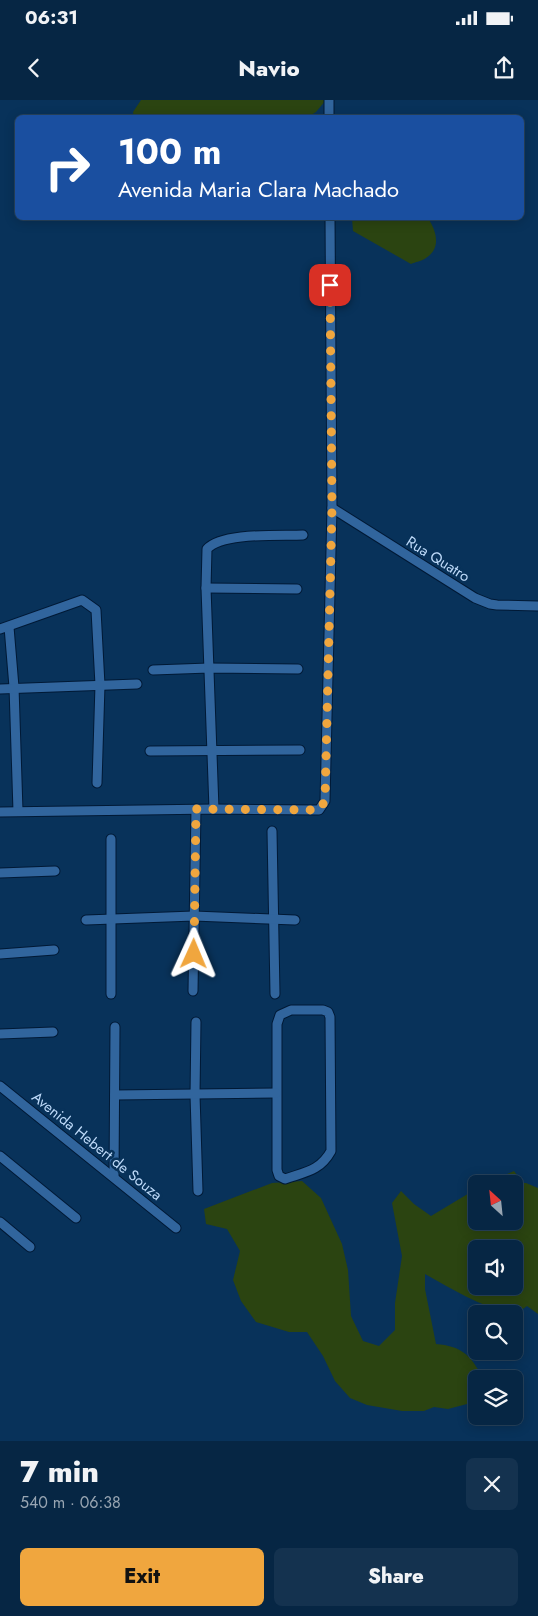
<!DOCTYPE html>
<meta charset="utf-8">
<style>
:root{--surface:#062644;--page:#14324f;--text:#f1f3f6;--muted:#98a5b2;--line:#27435d;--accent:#f0a63e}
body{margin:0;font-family:Jost,sans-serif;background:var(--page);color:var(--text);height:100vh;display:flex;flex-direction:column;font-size:19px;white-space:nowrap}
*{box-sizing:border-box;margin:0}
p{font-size:16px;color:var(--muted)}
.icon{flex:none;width:28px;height:28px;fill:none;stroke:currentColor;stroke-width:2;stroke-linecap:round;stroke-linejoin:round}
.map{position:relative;height:1341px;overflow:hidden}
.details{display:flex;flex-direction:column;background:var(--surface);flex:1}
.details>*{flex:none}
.banner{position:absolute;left:15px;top:15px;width:509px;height:105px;border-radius:8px;box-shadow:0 2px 12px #0003,0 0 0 1px var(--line);background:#1a4fa0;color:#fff;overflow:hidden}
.needle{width:32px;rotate:333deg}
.buttons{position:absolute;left:468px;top:1075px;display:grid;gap:10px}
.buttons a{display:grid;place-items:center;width:55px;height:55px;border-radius:8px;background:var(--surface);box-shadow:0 2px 12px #0003,0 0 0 1px var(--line);font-size:25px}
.pin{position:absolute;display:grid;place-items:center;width:42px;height:42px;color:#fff;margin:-21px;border-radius:10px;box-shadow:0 2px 8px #0006}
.me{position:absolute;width:55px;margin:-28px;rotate:1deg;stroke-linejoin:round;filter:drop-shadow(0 0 4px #0008)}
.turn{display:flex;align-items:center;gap:18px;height:105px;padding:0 20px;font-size:22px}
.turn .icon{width:65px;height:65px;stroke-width:2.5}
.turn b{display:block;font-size:35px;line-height:42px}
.round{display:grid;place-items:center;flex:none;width:52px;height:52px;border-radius:8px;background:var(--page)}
.summary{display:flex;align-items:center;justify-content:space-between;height:85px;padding:0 20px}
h1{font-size:30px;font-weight:800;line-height:38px}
.action{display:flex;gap:10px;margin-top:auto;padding:10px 20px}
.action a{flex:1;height:58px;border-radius:8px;background:var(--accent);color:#111;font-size:20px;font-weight:800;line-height:58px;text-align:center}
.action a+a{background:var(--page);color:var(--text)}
.status{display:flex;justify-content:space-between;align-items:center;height:35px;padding:0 25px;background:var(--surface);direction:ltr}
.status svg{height:14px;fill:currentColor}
header{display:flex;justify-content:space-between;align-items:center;height:65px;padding:0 20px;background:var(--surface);font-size:22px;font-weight:800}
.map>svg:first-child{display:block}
</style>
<div class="status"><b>06:31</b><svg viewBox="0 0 49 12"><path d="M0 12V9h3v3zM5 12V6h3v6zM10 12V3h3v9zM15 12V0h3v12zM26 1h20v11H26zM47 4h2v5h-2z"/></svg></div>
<header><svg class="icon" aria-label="back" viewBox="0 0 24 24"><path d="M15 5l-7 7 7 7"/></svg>Navio<svg class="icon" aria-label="share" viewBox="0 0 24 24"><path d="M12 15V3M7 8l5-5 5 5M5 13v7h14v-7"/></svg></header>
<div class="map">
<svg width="538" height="1341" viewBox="0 0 538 1341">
<rect width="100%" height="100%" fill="#08325a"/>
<!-- green -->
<g fill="#2b4411" fill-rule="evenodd">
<path d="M141 0H326L316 12 308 17 134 18 133 12Z"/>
<path d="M352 118H428C436 130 442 148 426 158 422 161 415 162 411 164L353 131Z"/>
<path d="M514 1071 523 1083H526L538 1088V1214L527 1206 516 1214C482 1208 454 1190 425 1174V1189L436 1244C461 1246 471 1255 482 1277V1279H476V1296L467 1304 448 1309 434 1307 424 1311H402L367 1305 350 1298 335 1281 323 1256 307 1232H289L256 1222 241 1201 233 1180 240 1151 227 1129 206 1124 204 1109 272 1083 302 1081 321 1098 342 1144 348 1170 351 1216 363 1241 379 1246 395 1230V1203L402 1156 392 1103 401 1091 414 1104 431 1116 476 1089V1121H514V1084H485ZM476 1149H514V1186H476Z"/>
</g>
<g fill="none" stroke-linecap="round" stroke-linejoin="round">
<!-- minor casing -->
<g stroke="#001935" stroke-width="11">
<g id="minor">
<path d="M329 0V18"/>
<path d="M332 408 475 498 490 504 497 505 538 506"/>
<path d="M206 488 297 489"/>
<path d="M9 527 14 587 18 711"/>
<path d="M0 529 82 500 96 510 100 585 97 683"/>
<path d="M153 570 209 568 298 569"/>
<path d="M0 589 137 584"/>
<path d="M150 651 300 650"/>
<path d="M214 709 206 488 207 449C222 432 280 436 303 435"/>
<path d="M0 712 214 709 319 710 325 701 332 408 330 118"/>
<path d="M272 731 275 894"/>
<path d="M111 739V894"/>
<path d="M0 773 55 771"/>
<path d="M86 820 194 816 295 820"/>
<path d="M0 854 54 850"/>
<path d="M193 891 196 709"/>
<path d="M291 910H323L328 912 330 917 331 1051C320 1071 305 1072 285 1079L279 1076 277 1070V924L280 915Z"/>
<path d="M196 922 195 995 198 1091"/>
<path d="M0 934 53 932"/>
<path d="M0 986 176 1128"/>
<path d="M115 995 276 993"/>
<path d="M0 1056 76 1118"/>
<path d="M114 1077 115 927"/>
<path d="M0 1122 30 1147"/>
</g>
</g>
<!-- minor -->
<use href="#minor" stroke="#31659d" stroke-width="9"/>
</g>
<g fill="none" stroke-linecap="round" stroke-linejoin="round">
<!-- route -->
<path stroke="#f0a63e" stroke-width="9" stroke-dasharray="0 16.2" d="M194 854 196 709 319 710 325 701 332 408 330 185"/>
</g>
<g text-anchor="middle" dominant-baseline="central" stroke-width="5" stroke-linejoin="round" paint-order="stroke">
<!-- street labels -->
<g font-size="15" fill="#bedaf9" stroke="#08325a">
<text transform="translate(438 459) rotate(32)">Rua Quatro</text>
<text transform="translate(97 1046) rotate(39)">Avenida Hebert de Souza</text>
</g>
</g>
</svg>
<div class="buttons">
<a><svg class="needle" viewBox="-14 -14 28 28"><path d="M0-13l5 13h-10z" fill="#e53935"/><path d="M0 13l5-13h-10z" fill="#98a5b2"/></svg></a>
<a><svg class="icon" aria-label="sound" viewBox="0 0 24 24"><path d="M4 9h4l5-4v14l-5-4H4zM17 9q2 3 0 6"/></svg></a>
<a><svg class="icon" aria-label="search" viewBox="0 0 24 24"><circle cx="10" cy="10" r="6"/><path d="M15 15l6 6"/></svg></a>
<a><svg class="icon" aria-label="layers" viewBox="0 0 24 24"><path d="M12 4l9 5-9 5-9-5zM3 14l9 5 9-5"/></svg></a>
</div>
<div class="pin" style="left:330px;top:185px;background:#d93025"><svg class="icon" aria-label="arrive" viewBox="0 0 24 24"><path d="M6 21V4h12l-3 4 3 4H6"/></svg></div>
<svg class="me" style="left:194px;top:854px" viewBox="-20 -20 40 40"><path d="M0-17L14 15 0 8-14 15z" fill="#f0a63e" stroke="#fff" stroke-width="4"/></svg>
<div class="banner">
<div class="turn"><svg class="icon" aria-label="right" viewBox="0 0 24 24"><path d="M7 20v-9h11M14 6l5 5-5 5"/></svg><div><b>100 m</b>Avenida Maria Clara Machado</div></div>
</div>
</div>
<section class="details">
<div class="summary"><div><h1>7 min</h1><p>540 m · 06:38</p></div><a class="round"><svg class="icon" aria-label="close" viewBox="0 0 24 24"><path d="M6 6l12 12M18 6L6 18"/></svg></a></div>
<div class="action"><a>Exit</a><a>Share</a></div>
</section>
